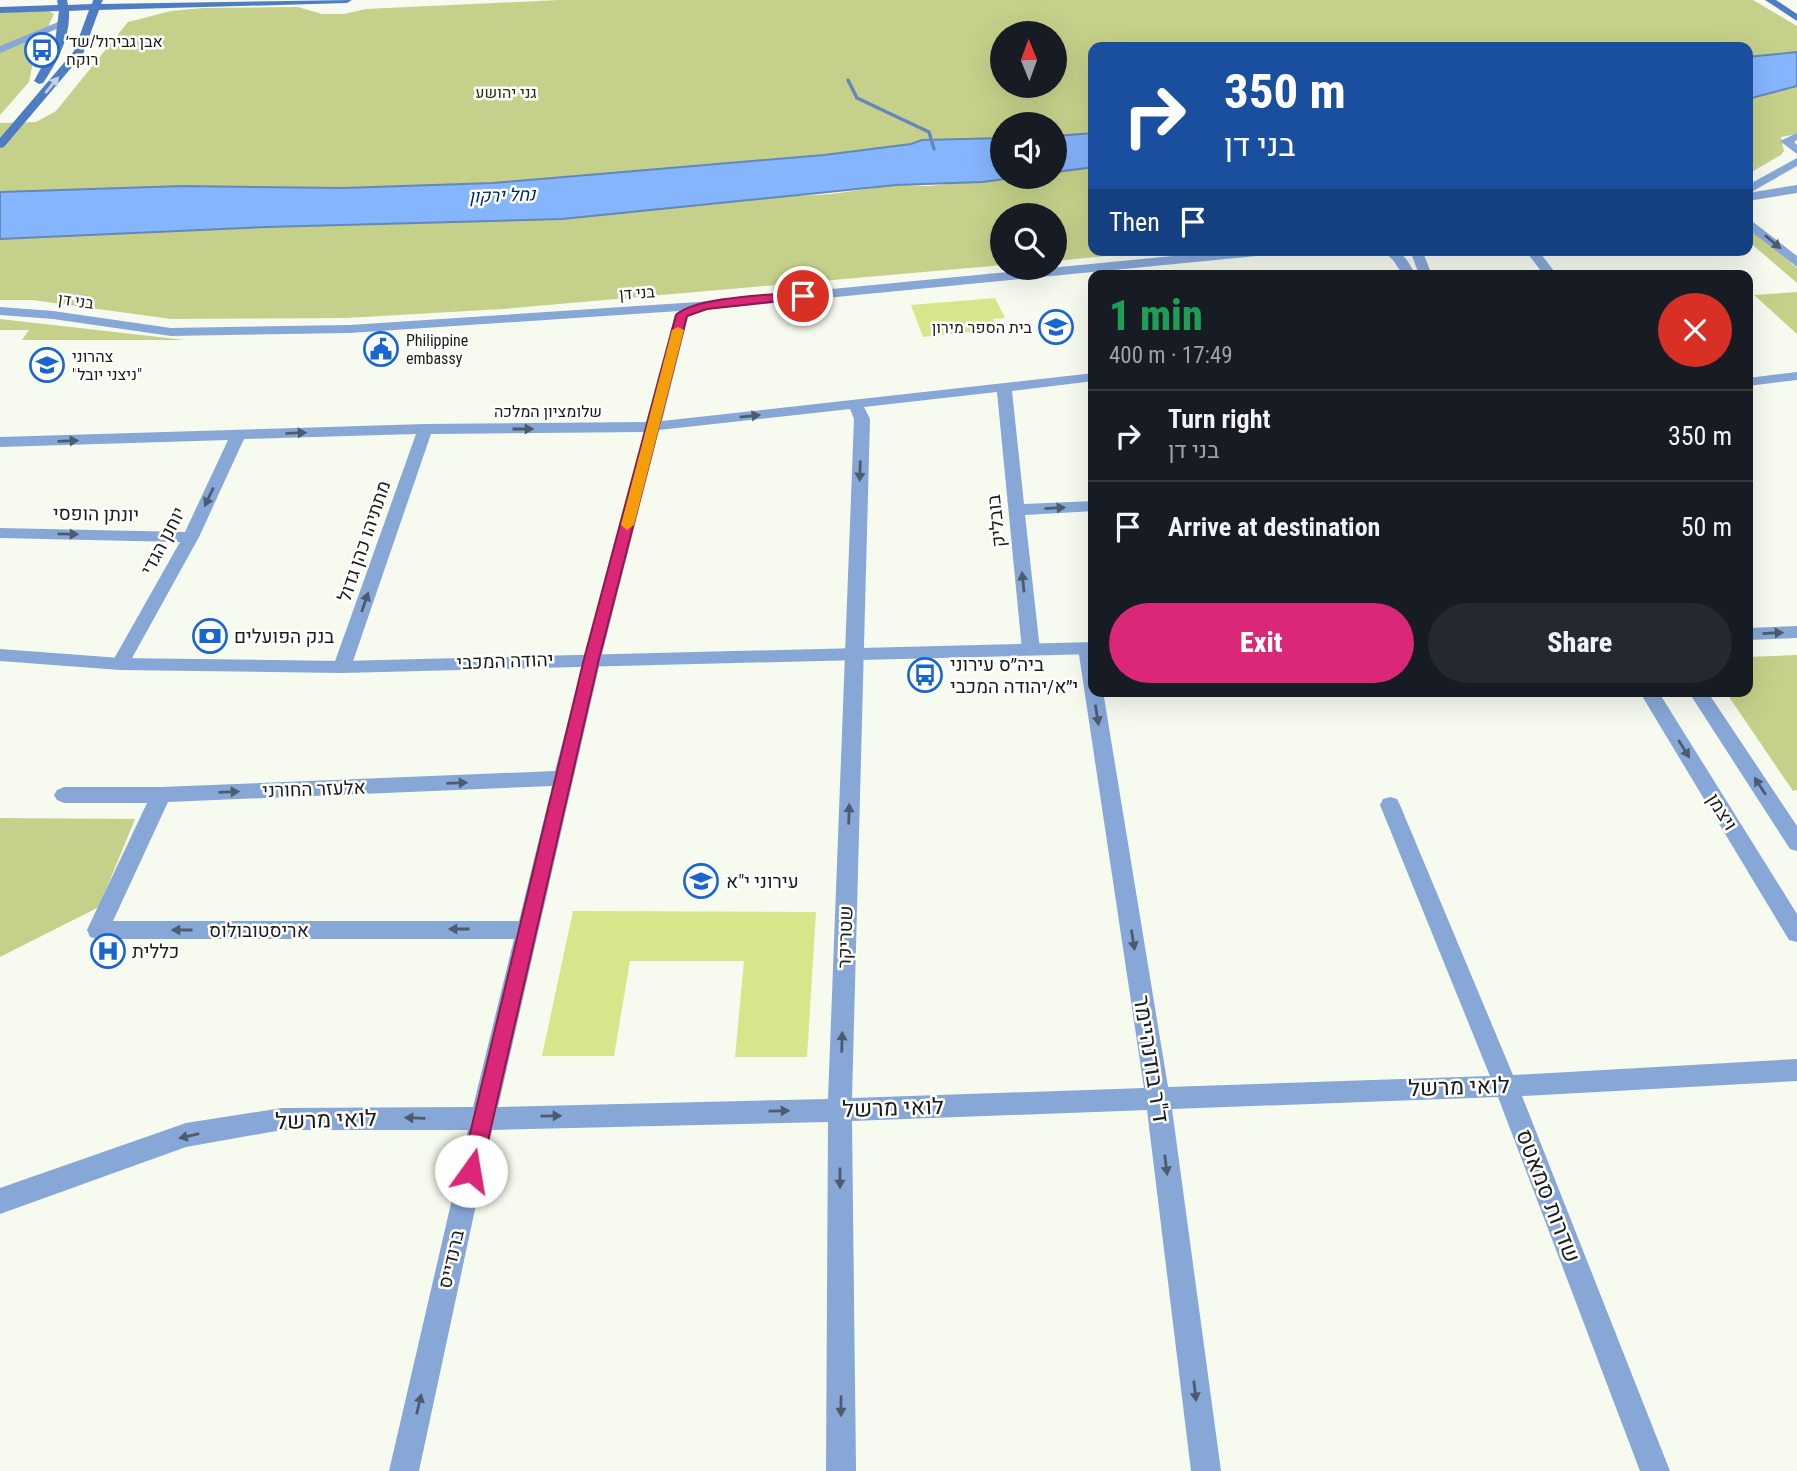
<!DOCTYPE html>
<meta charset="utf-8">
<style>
:root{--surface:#171b24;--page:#242831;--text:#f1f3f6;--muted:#9ea1a6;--line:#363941;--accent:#db2777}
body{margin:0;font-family:"Roboto Condensed",Heebo,sans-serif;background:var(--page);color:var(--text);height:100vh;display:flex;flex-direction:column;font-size:26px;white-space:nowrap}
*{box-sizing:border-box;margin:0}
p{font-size:23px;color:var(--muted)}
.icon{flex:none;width:38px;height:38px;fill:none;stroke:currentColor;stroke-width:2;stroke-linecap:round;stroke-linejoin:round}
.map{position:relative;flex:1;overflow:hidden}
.panel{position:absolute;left:1088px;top:270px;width:665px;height:427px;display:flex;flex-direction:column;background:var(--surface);border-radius:14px;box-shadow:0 7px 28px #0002}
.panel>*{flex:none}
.banner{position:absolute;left:1088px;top:42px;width:665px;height:214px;border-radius:14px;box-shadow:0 7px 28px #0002;background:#1a4fa0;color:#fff;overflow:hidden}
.needle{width:46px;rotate:359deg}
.controls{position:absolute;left:990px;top:21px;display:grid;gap:14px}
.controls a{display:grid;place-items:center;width:77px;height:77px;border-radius:50%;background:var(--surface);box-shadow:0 7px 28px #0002;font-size:35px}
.pin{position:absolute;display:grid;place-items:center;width:60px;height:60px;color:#fff;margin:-30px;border:4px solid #fff;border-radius:50%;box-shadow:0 2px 7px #0007}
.me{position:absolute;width:77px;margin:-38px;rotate:13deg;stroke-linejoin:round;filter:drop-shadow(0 0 5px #0008)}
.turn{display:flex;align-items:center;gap:24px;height:147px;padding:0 21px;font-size:32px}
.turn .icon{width:91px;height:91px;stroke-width:2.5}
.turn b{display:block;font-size:49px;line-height:60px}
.then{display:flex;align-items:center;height:66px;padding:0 21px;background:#0003;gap:14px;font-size:26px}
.round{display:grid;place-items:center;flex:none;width:74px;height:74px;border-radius:37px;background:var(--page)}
.overview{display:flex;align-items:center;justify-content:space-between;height:119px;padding:0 21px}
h1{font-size:42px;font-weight:800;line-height:52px;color:#1e9e55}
.primary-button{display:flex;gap:14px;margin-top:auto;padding:14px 21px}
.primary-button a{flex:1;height:80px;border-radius:42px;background:var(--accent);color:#fff;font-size:28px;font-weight:800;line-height:80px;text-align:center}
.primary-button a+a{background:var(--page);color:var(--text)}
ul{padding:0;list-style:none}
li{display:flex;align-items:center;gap:21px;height:91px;padding:0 21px;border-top:2px solid var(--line)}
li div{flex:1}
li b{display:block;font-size:26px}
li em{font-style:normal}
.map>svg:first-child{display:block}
</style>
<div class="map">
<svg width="1797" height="1471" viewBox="0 0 1797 1471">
<rect width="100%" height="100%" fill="#f7faee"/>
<!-- green -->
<g fill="#c5d18a" fill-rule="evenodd">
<path d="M559 0H1753L1797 26V52L1748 57V47H1094V133L1055 136V124H1003V138L922 140 911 144 824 155 493 183 343 188 183 186 0 192V123L36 122 56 111 128 22 171 11 203 8 298 7 322 14H344L366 9ZM1003 33H1055V86H1003Z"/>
<path d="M0 11H49L54 14 34 57 29 82 0 115Z"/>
<path d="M1797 86V134L1781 137 1784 151 1781 155 1748 174V99Z"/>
<path d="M1094 167V250H1168L1055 261V215H1003V265L503 309 346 318 171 319 32 300H0V239L831 194 896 185 928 186 1019 177H1055V172Z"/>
<path d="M1748 226 1797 268V283L1748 241Z"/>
<path d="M1797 292V334L1754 295Z"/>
<path d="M0 319 185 340H22L29 330H0Z"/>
<path d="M1797 655V790L1793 791 1725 691H1748V657Z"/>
<path d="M0 818 135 819 99 907 0 957Z"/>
</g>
<!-- water -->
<g fill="#85b5fd" stroke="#6687b9" stroke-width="2">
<path d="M1797 52V86L1748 99V57Z"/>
<path d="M1094 133V167L1055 172V136Z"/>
<path d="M1003 138V177H1019L982 182 896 185 562 219 267 227 0 239V192L183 186 343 188 493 183 824 155 911 144 922 140Z"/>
</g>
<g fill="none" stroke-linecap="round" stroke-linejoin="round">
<!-- stream -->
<path stroke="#6687b9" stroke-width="3.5" d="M848 80 857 98 929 132 934 149"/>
</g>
<!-- building -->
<g fill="#d7e58b">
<path d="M995 298 1005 318 993 319 998 329 923 337 911 305Z"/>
<path d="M573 911 816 912 807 1057H735L744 961H630L614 1056H542Z"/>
</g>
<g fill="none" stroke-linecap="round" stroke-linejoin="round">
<!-- minor -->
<g fill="#87a7d7" fill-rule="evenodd">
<path d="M63 20 66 21V25L0 53V46Z"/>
<path d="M1797 185V193L1748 201V193Z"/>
<path d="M1748 218 1797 256V267L1748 229Z"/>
<path d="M1235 250H1283L1277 254 703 310 688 317 662 421 1094 373V381L1012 391 1024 504 1094 501V511L1025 515 1040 650 1037 654H1025L1022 650 997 392 864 407 870 419 852 1098 1144 1088 1078 648 1081 644H1093L1094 691H1103L1168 1087 1490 1076 1380 805 1383 799 1390 797 1397 799 1400 805 1513 1075 1797 1059V1081L1522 1096 1670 1471H1640L1498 1097 1172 1109 1221 1471H1191L1147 1110 852 1121 856 1471H826L828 1122 492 1130 419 1471H389L468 1130H282L186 1147 0 1214V1188L186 1123 282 1108 473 1107 514 939H98L90 937 87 930 147 803H64L57 800 54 795 57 790 64 787H161L555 771 644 432 431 434 351 667 348 672H336L333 667 416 434 244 439 199 537 126 669H114L111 664 180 542 0 538V528L185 532 228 440 0 447V437L425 424 646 422 675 315 679 311 350 333 171 336 53 319 0 315V307L53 311 171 328 350 325 698 302ZM850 409 854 419 828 1099 498 1107 601 658 659 430ZM552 786 519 921H113L168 802Z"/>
<path d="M1525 250H1538L1557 275H1544Z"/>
<path d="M1797 372V380L1748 386V378Z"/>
</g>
<!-- tertiary -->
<g fill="#87a7d7" fill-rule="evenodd">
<path d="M1797 133V140L1794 142 1797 145V154L1780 141Z"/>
<path d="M1797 158V166L1748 194V185Z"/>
<path d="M1382 250C1404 250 1405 257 1416 275H1403L1393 260Z"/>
<path d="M1410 250H1422L1432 275H1419Z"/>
<path d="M1797 626V638L1748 640V628Z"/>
<path d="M1094 642V654L342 673 120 670 0 661V649L120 658 342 661Z"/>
<path d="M1639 691H1658L1797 914V942L1789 940Z"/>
<path d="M1688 691H1707L1797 826V851L1790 849Z"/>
</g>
<!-- secondary -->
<g fill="#4f7dc3" fill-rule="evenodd">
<path d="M57 0H67L68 5 92 4 93 0H103L101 4 352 0 347 3 99 10 83 54 4 147 0 148V138L74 51 89 10 69 11C70 38 58 61 43 83L39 84 34 81 55 42 59 11 0 13V7L58 5Z"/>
<path d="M1765 0H1776L1797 14V21Z"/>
</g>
</g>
<!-- one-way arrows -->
<defs><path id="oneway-solid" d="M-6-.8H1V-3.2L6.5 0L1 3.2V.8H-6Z" transform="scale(1.75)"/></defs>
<use fill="#c1d2ea" href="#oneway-solid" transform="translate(52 85) rotate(-51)"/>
<g fill="#4c5b6e">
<use href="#oneway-solid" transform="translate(1773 242) rotate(40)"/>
<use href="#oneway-solid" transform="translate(750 416) rotate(-6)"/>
<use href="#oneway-solid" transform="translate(523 429)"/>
<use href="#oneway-solid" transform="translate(296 433) rotate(-2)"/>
<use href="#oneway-solid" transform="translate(68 441) rotate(-2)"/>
<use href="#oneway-solid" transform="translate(860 471) rotate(92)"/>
<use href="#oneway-solid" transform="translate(209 497) rotate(115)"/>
<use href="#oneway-solid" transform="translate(1055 508) rotate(-3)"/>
<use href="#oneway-solid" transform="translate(68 534) rotate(1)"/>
<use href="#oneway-solid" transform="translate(1023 582) rotate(-96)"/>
<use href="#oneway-solid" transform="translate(365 602) rotate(-71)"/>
<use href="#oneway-solid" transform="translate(1773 633) rotate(-3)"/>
<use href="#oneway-solid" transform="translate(1097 715) rotate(81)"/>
<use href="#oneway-solid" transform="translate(1684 749) rotate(58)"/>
<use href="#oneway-solid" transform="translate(457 783) rotate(-2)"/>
<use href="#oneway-solid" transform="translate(1760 786) rotate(-123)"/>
<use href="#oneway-solid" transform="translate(229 792) rotate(-2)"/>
<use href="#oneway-solid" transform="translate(849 814) rotate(-88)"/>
<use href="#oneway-solid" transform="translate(459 929) rotate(180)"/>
<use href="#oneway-solid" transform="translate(182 930) rotate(180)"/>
<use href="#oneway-solid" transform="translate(1133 940) rotate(81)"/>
<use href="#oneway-solid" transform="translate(842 1042) rotate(-88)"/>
<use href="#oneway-solid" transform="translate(779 1111) rotate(-1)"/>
<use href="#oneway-solid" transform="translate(551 1116) rotate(-1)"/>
<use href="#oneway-solid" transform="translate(415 1118) rotate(-178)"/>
<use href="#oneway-solid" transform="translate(189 1136) rotate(167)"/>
<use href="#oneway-solid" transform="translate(1166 1165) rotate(83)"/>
<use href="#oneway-solid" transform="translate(840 1178) rotate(90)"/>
<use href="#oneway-solid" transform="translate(1195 1391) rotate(83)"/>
<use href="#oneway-solid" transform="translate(419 1404) rotate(-77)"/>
<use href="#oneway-solid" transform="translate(841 1406) rotate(90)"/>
</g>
<!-- route -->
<path fill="#db2777" stroke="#8e194d" stroke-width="2" d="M803 292 808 296 807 298 707 309 687 316 599 659 481 1171 478 1178 471 1181 464 1178 461 1171 584 659 676 315C696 296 773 295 803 292Z"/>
<!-- slow -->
<path fill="#f59e0b" d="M678 327 684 330 634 525 627 530 621 525 672 330Z"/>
<!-- icons -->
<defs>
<g id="bus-ring" transform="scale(1.75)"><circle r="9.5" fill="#fff" stroke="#1a66d1" stroke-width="1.5"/><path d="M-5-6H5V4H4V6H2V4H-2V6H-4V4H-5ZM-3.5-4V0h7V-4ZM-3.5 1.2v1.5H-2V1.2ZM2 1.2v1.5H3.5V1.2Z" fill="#1a66d1"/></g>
<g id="school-ring" transform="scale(1.75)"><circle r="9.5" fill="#fff" stroke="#1a66d1" stroke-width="1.5"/><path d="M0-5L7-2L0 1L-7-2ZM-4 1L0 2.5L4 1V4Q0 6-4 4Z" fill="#1a66d1"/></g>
<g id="civic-ring" transform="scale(1.75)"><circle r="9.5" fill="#fff" stroke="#1a66d1" stroke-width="1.5"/><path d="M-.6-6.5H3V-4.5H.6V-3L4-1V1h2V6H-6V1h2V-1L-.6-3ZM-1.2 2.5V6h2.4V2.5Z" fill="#1a66d1"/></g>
<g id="bank-ring" transform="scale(1.75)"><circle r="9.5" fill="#fff" stroke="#1a66d1" stroke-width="1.5"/><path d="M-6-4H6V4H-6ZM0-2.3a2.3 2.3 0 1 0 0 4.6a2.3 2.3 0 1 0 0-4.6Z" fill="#1a66d1"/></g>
<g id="hospital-ring" transform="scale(1.75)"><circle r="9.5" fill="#fff" stroke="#1a66d1" stroke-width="1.5"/><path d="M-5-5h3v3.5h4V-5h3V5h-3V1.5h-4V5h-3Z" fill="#1a66d1"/></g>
</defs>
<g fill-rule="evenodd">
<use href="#bus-ring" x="42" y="50"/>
<use href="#school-ring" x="1056" y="327"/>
<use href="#civic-ring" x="381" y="349"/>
<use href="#school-ring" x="47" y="365"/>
<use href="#bank-ring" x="210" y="636"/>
<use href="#bus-ring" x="925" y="675"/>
<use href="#school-ring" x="701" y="881"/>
<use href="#hospital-ring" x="108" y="951"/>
</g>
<g text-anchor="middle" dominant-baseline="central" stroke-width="5" stroke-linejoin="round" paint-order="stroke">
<!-- far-poi labels -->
<g font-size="16" fill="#1c1d19" stroke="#fff" text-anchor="start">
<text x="66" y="41">אבן גבירול/שד׳<tspan x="66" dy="18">רוקח</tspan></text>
<text x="1032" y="327" text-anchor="end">בית הספר מירון</text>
<text x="406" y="340">Philippine<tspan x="406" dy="18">embassy</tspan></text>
<text x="72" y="356">צהרוני<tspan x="72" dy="18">"ניצני יובל"</tspan></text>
</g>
<!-- far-park labels -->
<g font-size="16" fill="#2b3009" stroke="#fff">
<text x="506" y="92">גני יהושע</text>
</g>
<!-- far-street labels -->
<g font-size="16" fill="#1c1d19" stroke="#fff">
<text transform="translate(637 293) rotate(-4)">בני דן</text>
<text transform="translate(76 301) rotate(8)">בני דן</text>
<text x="548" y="411">שלומציון המלכה</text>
</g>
<!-- far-water labels -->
<g font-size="18" font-style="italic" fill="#002764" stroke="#fff">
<text transform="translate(502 195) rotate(-2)">נחל ירקון</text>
</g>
<!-- street labels -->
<g font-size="19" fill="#1c1d19" stroke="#fff">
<text transform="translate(96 514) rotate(1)">יונתן הופסי</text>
<text transform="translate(996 521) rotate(-96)">בובליק</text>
<text transform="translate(163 541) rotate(-62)">יוחנן הגדי</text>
<text transform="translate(364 541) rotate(-71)">מתתיהו כהן גדול</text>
<text transform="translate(505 661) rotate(-2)">יהודה המכבי</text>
<text transform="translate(314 789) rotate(-2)">אלעזר החורני</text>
<text transform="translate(1722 812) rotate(58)">ויצמן</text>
<text x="259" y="930">אריסטובולוס</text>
<text transform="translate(845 937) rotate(-88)">שטריקר</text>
<text transform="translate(451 1259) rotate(-77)">ברנדייס</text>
</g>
<!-- poi labels -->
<g font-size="19" fill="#1c1d19" stroke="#fff" text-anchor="start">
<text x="234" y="636">בנק הפועלים</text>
<text x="950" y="664">ביה״ס עירוני<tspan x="950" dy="22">י״א/יהודה המכבי</tspan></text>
<text x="726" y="881">עירוני י"א</text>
<text x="132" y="951">כללית</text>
</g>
<!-- near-street labels -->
<g font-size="23" fill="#1c1d19" stroke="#fff">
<text transform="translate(1151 1059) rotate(81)">ד"ר בודנהיימר</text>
<text transform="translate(1459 1087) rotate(-2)">לואי מרשל</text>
<text transform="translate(893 1108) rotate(-2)">לואי מרשל</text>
<text transform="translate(326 1120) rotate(-2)">לואי מרשל</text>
<text transform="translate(1548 1196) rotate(69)">שדרות סמאטס</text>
</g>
</g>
</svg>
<div class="controls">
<a><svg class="needle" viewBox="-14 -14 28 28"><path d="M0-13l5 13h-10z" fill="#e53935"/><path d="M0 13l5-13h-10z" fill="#9ea1a6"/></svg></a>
<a><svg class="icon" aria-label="sound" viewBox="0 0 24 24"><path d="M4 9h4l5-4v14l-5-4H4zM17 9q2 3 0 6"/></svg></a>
<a><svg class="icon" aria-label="search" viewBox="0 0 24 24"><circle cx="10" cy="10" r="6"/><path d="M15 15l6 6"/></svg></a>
</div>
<div class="pin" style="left:803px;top:296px;background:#d93025"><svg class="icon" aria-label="arrive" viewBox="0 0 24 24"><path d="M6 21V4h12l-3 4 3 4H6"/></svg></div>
<svg class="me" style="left:471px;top:1171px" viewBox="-20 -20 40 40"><circle r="19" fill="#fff"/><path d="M0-13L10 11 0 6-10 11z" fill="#db2777"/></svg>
<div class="banner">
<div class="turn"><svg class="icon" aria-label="right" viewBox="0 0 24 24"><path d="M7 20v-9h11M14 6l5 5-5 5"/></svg><div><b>350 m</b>בני דן</div></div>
<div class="then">Then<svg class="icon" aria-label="arrive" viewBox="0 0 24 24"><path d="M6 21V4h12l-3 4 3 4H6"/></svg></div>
</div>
<section class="panel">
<div class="overview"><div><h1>1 min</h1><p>400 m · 17:49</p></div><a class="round" style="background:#d93025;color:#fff"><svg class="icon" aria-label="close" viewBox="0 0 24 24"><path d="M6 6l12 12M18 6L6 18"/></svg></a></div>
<ul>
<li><svg class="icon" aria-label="right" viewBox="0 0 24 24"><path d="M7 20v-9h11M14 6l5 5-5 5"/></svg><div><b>Turn right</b><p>בני דן</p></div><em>350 m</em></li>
<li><svg class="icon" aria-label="arrive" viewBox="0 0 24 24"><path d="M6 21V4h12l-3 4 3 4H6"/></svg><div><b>Arrive at destination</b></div><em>50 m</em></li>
</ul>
<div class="primary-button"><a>Exit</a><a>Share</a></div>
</section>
</div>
